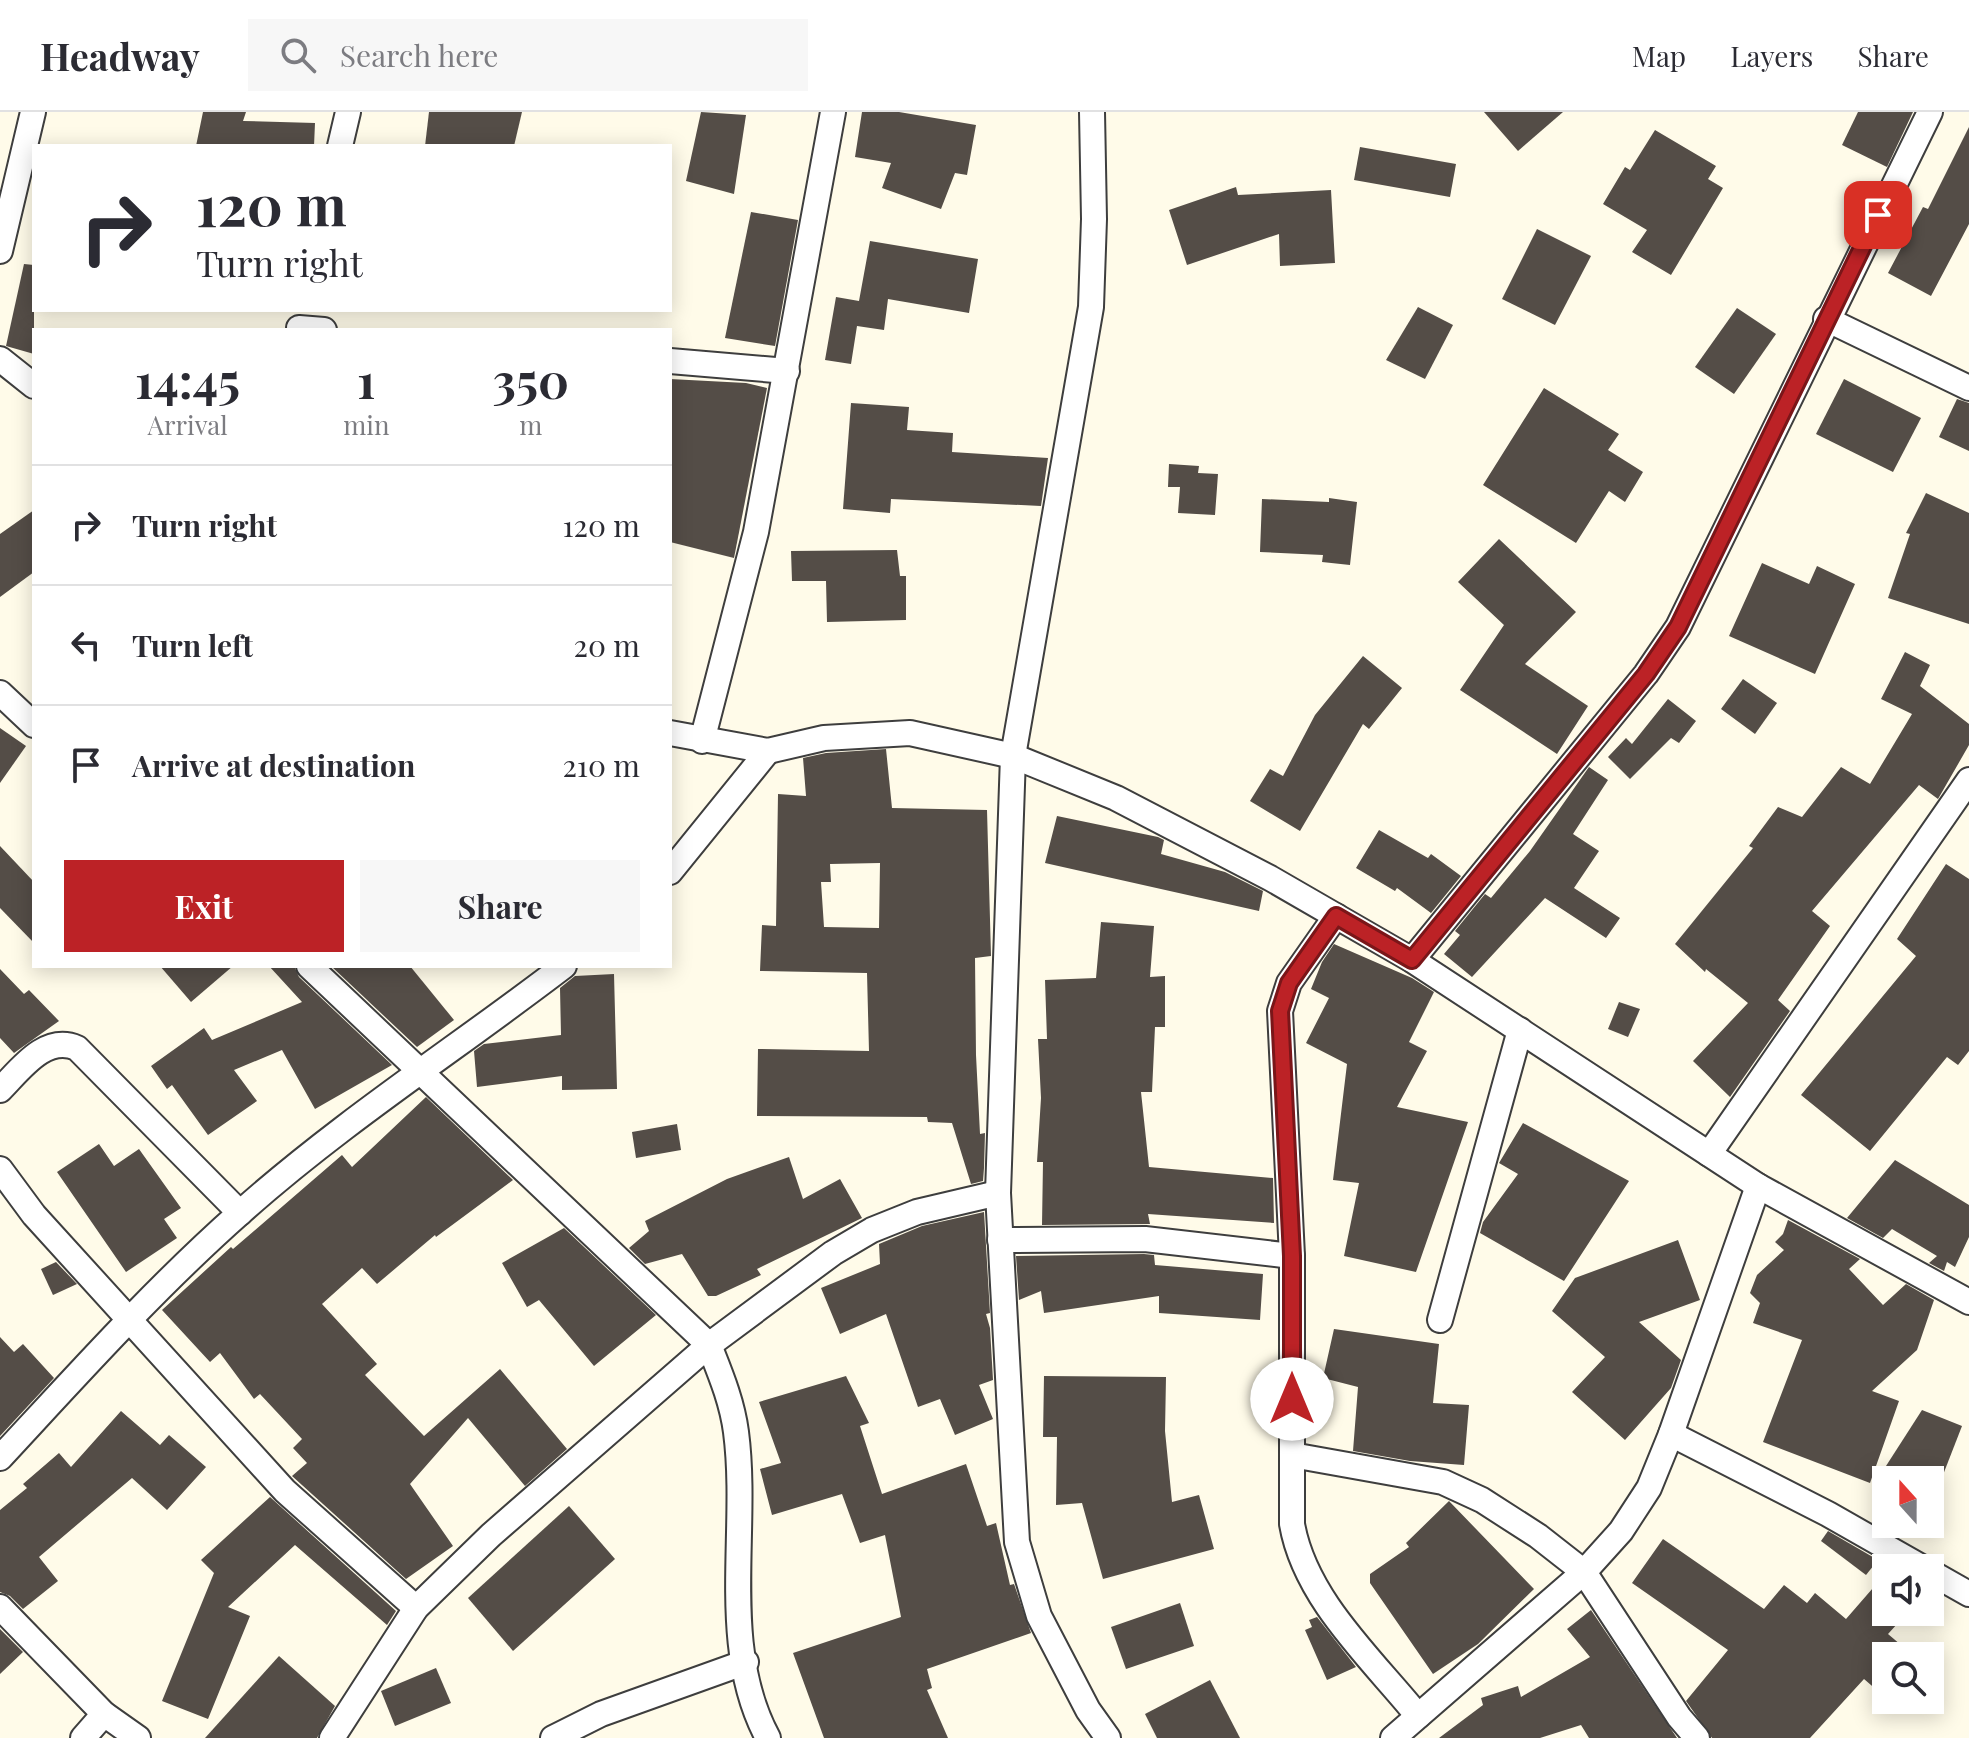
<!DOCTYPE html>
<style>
:root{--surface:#fff;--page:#f7f7f7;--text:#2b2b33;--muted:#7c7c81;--line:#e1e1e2;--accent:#bc2226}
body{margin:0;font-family:"Playfair Display",serif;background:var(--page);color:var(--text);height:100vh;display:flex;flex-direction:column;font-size:30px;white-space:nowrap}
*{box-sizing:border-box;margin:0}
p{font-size:26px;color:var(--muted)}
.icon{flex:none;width:44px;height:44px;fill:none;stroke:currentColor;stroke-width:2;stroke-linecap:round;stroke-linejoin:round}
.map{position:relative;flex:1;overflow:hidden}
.details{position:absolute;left:32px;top:216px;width:640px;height:640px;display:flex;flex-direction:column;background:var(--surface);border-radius:0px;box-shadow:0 4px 20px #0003}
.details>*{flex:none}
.hud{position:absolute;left:32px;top:32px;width:640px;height:168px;border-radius:0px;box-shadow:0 4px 20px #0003;background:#fff;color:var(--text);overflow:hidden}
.needle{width:52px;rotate:339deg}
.controls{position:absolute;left:1872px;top:1354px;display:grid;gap:16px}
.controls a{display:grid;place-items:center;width:72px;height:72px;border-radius:0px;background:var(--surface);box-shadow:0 4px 20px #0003;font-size:40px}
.pin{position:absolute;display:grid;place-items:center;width:68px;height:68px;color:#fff;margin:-34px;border-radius:16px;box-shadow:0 4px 12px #0006}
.me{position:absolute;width:88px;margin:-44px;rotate:0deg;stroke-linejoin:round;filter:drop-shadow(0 0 6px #0008)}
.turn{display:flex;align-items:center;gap:28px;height:168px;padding:0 32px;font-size:36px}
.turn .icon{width:104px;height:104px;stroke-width:2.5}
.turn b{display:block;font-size:56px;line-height:68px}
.eta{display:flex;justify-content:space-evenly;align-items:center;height:136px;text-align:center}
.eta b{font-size:48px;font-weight:700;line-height:56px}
.primary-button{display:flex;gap:16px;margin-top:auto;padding:16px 32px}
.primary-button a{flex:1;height:92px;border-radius:0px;background:var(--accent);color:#fff;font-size:32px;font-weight:700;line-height:92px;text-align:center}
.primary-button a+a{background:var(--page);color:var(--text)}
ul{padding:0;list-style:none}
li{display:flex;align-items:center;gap:24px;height:120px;padding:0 32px;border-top:2px solid var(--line)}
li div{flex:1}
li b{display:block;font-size:30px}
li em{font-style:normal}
header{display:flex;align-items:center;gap:48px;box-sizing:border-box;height:112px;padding:0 40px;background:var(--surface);border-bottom:2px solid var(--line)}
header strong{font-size:38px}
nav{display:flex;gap:44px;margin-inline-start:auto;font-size:28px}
.search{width:560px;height:72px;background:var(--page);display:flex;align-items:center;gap:20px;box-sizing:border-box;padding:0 28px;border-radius:0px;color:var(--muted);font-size:30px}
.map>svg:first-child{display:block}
</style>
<header>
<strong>Headway</strong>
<div class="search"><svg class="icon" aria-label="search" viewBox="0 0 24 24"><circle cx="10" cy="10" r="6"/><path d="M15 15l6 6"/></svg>Search here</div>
<nav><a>Map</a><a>Layers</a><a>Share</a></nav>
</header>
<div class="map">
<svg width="1969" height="1626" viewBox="0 0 1969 1626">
<rect width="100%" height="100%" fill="#fffbe9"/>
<!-- building -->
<g fill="#544d47" fill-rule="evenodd">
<path d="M203 0H246L243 9 315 11 314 34H196Z"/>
<path d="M429 0H522L514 34H425Z"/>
<path d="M701 0 746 3 734 82 686 69Z"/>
<path d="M862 0H899L976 13 967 63 955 61 941 97 882 76 891 51 855 45Z"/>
<path d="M1484 0H1563L1518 39Z"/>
<path d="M1858 0H1913L1887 55 1842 33Z"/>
<path d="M1969 15V112L1931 184 1888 161 1923 95 1928 97Z"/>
<path d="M1655 18 1716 54 1708 67 1723 76 1671 163 1632 140 1647 118 1603 92 1625 55 1630 58Z"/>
<path d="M1360 35 1456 52 1450 85 1354 68Z"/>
<path d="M1236 75 1238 83 1331 78 1335 151 1280 154 1279 122 1187 153 1169 98Z"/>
<path d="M751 100 798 108 775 234 725 226Z"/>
<path d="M1537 117 1591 144 1555 213 1502 187Z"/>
<path d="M870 129 978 147 969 201 888 187 884 218 857 214 851 252 825 248 836 185 859 189Z"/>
<path d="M24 152 34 153V242L6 234Z"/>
<path d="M1418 195 1453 213 1425 267 1386 248Z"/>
<path d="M1737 196 1776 222 1734 282 1695 255Z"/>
<path d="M670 267 746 271 767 276 734 446 670 430Z"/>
<path d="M1844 267 1921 306 1893 360 1816 322Z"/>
<path d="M1544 276 1619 322 1608 338 1643 360 1625 390 1609 379 1576 431 1483 373Z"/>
<path d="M1957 287 1969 291V339L1939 325Z"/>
<path d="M851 291 909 295 907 318 953 321 952 340 1048 346 1041 394 891 387 890 401 843 397Z"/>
<path d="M1169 352 1199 354 1198 361 1218 362 1215 403 1178 401 1180 375H1168Z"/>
<path d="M1926 381 1969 401V512L1888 486 1910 422 1906 421Z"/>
<path d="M1329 386 1357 390 1350 453 1322 450 1323 443 1260 440 1262 387 1329 390Z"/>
<path d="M34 398V460L0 485V422Z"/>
<path d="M1499 427 1576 500 1525 552 1588 594 1557 642 1460 578 1504 513 1458 470Z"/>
<path d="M897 438 900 464H906V508L827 510 826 469H792L791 439Z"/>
<path d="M1762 451 1809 472 1817 454 1855 472 1815 562 1729 524Z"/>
<path d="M1905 540 1930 553 1920 574 1969 612V633L1938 687 1919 673 1812 799 1830 814 1778 888 1790 899 1730 985 1693 949 1748 891 1706 857 1705 860 1675 832 1753 736 1749 734 1778 695 1802 705 1841 655 1870 672 1912 602 1881 587Z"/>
<path d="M1363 544 1402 576 1369 617 1363 612 1300 719 1250 689 1270 657 1283 664 1315 603Z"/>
<path d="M1743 567 1777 591 1755 622 1721 597Z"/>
<path d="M1668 587 1696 609 1679 631 1671 626 1630 667 1608 645 1626 626 1632 632Z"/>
<path d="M0 616 26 634 0 671Z"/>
<path d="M886 637 892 696 987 698 991 844 975 846 976 943 980 1022 985 1021 984 1056 983 1069 971 1072 952 1011 928 1010 927 1005 757 1004 758 937 869 939 867 861 760 859 762 813 776 814 778 682 806 684 803 646 826 641ZM880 751 879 816 824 815 821 770H831L830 752Z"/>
<path d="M1589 655 1608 668 1573 722 1599 739 1574 776 1620 806 1606 826 1545 786 1472 865 1444 842 1460 823 1455 819 1485 782 1491 786 1530 739Z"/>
<path d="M1057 704 1158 725 1164 728 1161 742 1225 760 1263 779 1259 799 1045 751Z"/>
<path d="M1379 718 1428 746 1431 742 1461 764 1431 801 1397 776 1395 779 1356 756Z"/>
<path d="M0 734 34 770V831L0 796Z"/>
<path d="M1946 752 1969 767V939L1958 953 1947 945 1870 1039 1801 983 1916 844 1897 827Z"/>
<path d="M1101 810 1154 814 1150 865 1165 864V915H1155L1152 980H1141L1149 1055 1273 1066 1274 1111 1148 1102 1150 1112 1042 1113 1043 1050H1037L1041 986 1038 927H1047L1045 868 1096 866Z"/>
<path d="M1334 832 1412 866 1434 880 1409 930 1427 939 1397 995 1468 1010 1416 1160 1344 1144 1359 1071 1333 1068 1347 952 1306 931 1329 886 1311 877 1322 850Z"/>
<path d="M160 854H233L191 890Z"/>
<path d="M269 854H294L299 865 392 953 315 997 282 938 234 958 257 989 208 1023 172 973 167 977 151 954 204 916 212 928 302 890Z"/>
<path d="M331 854H410L454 908 417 935Z"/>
<path d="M0 857 24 882 29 878 59 909 14 941 0 926Z"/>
<path d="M614 862 617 977 562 978V964L477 975 474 939 484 932 561 923 560 876 575 864Z"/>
<path d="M1619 890 1640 897 1628 925 1608 917Z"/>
<path d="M426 985 513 1068 436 1125 435 1123 377 1172 362 1156 322 1192 377 1252 365 1263 424 1324 500 1257 567 1337 525 1374 468 1306 410 1372 453 1434 406 1467 292 1364 307 1351 293 1336 302 1327 260 1282 254 1287 220 1241 210 1250 162 1198 231 1135 233 1137 342 1043 352 1055Z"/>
<path d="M1523 1011 1629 1069 1564 1169 1480 1121 1483 1110 1518 1062 1499 1051Z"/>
<path d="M677 1012 681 1038 636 1046 632 1020Z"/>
<path d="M99 1032 114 1054 139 1037 181 1096 164 1107 177 1126 126 1160 57 1060Z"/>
<path d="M789 1045 803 1087 840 1067 862 1106 757 1157 761 1163 716 1184H708L682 1142 645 1152 629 1136 649 1119 645 1109 727 1067Z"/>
<path d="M1895 1048 1969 1093V1125L1955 1155 1947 1150 1944 1159 1929 1151 1937 1144 1892 1117 1883 1126 1847 1106Z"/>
<path d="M984 1100 990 1201 986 1202 990 1216 993 1268 979 1273 993 1307 955 1323 940 1287 918 1295 886 1202 840 1222 821 1176 880 1152 879 1132 922 1114Z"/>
<path d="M1788 1108 1860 1147 1849 1157 1883 1193 1906 1172 1934 1188 1917 1238 1872 1279 1899 1289 1870 1371 1763 1330 1802 1228 1753 1211 1760 1191 1750 1181 1757 1163 1784 1138 1775 1130 1783 1122Z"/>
<path d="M564 1116 656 1203 594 1254 539 1188 527 1195 502 1151Z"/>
<path d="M1678 1128 1700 1188 1639 1210 1681 1248 1671 1276 1625 1328 1572 1280 1605 1245 1552 1199 1575 1166Z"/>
<path d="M1144 1142 1154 1143 1155 1153 1263 1162 1260 1208 1159 1201V1184L1044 1201 1041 1179 1019 1188 1016 1144Z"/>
<path d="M56 1150 77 1172 53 1183 41 1157Z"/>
<path d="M1334 1217 1439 1232 1433 1291 1469 1293 1464 1353 1410 1349 1353 1339 1358 1275 1323 1266Z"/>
<path d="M0 1225 14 1240 23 1232 54 1266 0 1324Z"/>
<path d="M846 1264 869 1311 860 1314 882 1382 966 1352 987 1414 996 1411 1010 1473 1014 1472 1031 1521 927 1557 932 1576 927 1578 948 1626H824L793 1541 901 1505 885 1423 860 1431 842 1382 772 1403 760 1357 781 1351 759 1290Z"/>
<path d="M1044 1264 1166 1265 1165 1319 1172 1390 1199 1383 1214 1437 1103 1467 1082 1391 1056 1393 1057 1325H1043Z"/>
<path d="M1922 1298 1962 1314 1941 1368H1877Z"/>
<path d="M121 1299 160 1333 169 1323 206 1355 167 1398 132 1366 39 1445 58 1469 23 1497 10 1484 0 1480V1398L27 1376 23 1372 59 1341 71 1355Z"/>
<path d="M270 1385 396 1499 387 1513 295 1433 228 1495 250 1504 208 1607 162 1589 214 1461 201 1448Z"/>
<path d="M1449 1389 1534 1477 1478 1532 1433 1562 1370 1471V1462L1409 1435 1406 1431Z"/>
<path d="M569 1394 615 1447 513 1539 468 1486Z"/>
<path d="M1828 1419 1878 1448 1866 1463 1821 1429Z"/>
<path d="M1663 1427 1764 1497 1784 1473 1807 1491 1815 1481 1846 1507 1886 1461V1500H1908L1888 1522 1914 1544H1886V1586L1864 1567 1810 1626H1712L1686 1589 1728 1538 1632 1471Z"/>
<path d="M1180 1491 1194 1534 1126 1557 1111 1515Z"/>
<path d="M1591 1498 1677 1626H1589L1581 1613 1540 1626H1439L1483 1593 1481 1586 1518 1574 1521 1585 1590 1545 1567 1517Z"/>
<path d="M1317 1505 1356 1555 1327 1568 1305 1518 1312 1515 1309 1508Z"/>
<path d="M0 1517 23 1540 0 1562Z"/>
<path d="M279 1544 335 1594 317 1626H205Z"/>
<path d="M436 1556 451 1591 395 1614 381 1579Z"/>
<path d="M1210 1568 1240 1626H1157L1145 1602Z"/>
</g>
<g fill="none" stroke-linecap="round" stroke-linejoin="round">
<!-- minor casing -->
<g stroke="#3e3e3e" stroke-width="28">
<g id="minor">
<path d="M1092 0 1094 107 1091 195 1013 644 998 1081 1017 1430 1039 1504 1088 1598 1108 1626"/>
<path d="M340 34 348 0"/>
<path d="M0 139 33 0"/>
<path d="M1826 207 1969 276"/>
<path d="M299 216 324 218"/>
<path d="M0 247 34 274"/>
<path d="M670 249 787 259"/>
<path d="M0 581 34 613"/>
<path d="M670 621 768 639 824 626 910 621 1013 644 1116 686 1270 766 1412 848 1758 1074 1969 1190"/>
<path d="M702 629 756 420 833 0"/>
<path d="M670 760 768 639"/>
<path d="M1336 804 1289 871 1280 899 1292 1144V1412C1305 1487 1372 1547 1418 1604"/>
<path d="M1412 848 1646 562 1678 515 1930 0"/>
<path d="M309 854 709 1233C720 1261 732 1289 736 1320 749 1419 718 1534 768 1626"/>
<path d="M0 978C20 958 45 922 77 936L240 1101"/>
<path d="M1709 1042 1969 668"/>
<path d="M0 1057 34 1103 285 1379 416 1496"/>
<path d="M1000 1128 1145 1127 1292 1144"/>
<path d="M1440 1208 1520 918"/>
<path d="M1671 1322 1828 1402 1923 1456"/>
<path d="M1292 1343 1443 1370 1482 1388 1538 1424 1584 1460 1679 1605 1697 1626"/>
<path d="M0 1346C78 1262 155 1176 241 1100 342 1010 457 936 564 854"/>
<path d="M1930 1460 1969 1482"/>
<path d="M0 1495 104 1602 138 1626"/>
<path d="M83 1626 104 1602"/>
<path d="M332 1626 416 1496 491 1423 709 1233 833 1141 872 1118 917 1100 998 1081"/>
<path d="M553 1626 601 1602 746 1550"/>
<path d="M1393 1626 1584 1460 1621 1419 1649 1376 1671 1322 1758 1074"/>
</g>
</g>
<!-- minor -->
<use href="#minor" stroke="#fff" stroke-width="24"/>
</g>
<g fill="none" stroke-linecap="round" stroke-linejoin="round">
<!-- route casing -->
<g stroke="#7a1619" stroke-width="20">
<path id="route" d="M1292 1287V1144L1280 899 1289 871 1336 804 1412 848 1646 562 1678 515 1878 103"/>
</g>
<!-- route -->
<use href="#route" stroke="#bc2226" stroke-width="14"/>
</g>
</svg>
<div class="controls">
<a><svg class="needle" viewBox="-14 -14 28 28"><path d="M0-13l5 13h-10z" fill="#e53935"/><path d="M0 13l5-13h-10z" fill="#7c7c81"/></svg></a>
<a><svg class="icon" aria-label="sound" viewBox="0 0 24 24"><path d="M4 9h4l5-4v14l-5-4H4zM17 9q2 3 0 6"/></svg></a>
<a><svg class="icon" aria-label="search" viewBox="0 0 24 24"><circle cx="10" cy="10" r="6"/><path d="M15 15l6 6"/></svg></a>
</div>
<div class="pin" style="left:1878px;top:103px;background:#d93025"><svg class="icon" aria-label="arrive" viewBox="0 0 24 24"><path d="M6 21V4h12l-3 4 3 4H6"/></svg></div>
<svg class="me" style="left:1292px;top:1287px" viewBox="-20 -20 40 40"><circle r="19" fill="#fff"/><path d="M0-13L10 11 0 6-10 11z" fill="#bc2226"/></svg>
<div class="hud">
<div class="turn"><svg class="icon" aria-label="right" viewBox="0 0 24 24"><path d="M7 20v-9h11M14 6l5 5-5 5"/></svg><div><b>120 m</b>Turn right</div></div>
</div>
<section class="details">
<div class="eta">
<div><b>14:45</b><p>Arrival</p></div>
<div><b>1</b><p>min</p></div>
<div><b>350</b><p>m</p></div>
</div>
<ul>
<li><svg class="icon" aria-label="right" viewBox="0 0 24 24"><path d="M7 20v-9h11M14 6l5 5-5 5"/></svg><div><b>Turn right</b></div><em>120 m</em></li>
<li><svg class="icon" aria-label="left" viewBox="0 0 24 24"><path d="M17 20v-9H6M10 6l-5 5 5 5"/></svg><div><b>Turn left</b></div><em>20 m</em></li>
<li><svg class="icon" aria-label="arrive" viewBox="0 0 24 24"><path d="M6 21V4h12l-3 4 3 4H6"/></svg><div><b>Arrive at destination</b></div><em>210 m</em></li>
</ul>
<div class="primary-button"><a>Exit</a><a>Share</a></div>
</section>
</div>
